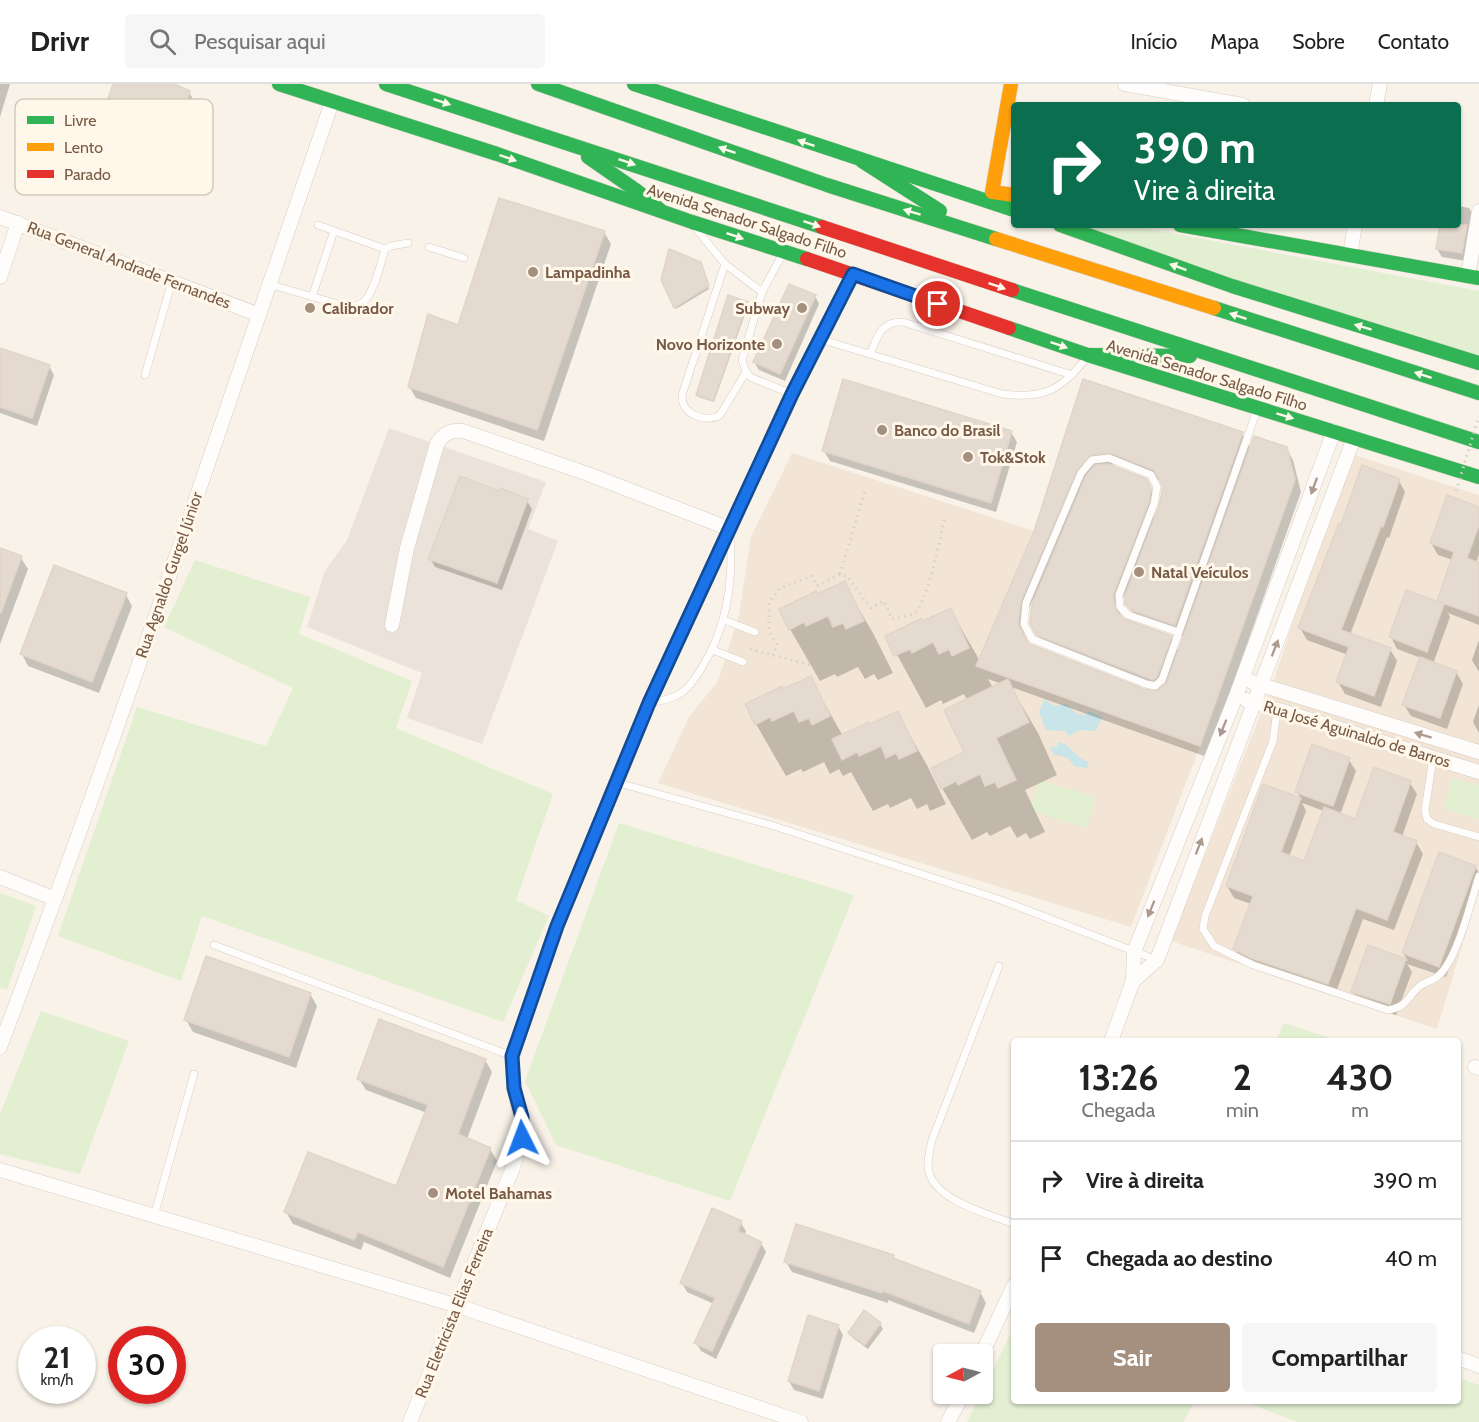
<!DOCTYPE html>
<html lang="pt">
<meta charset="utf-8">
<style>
:root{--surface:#fff;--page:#f6f6f6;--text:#222;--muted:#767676;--line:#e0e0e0;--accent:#a58f7f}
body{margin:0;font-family:Cabin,sans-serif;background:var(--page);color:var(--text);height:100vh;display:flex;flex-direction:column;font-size:22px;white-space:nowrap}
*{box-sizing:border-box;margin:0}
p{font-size:20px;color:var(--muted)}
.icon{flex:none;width:33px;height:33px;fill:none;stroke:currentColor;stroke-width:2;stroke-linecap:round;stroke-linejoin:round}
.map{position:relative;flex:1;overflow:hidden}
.details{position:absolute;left:1011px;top:954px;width:450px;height:366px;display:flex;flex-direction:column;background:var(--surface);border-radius:6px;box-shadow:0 2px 4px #0004}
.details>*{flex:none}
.banner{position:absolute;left:1011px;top:18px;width:450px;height:126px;border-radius:6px;box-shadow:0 2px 4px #0004;background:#0b6e4f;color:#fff;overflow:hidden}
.needle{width:39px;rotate:263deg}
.fabs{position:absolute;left:933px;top:1260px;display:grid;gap:12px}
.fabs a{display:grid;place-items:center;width:60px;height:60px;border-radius:6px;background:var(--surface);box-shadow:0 2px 4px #0004;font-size:30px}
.speed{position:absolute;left:18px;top:1242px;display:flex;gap:12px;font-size:30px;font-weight:700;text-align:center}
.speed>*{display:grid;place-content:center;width:78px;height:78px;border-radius:50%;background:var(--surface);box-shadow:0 2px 4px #0004;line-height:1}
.speed small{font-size:15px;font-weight:400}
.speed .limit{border:9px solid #d22;background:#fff;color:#111}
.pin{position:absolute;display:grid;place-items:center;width:51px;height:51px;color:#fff;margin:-26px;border:3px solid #fff;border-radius:50%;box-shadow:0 2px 6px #0007}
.me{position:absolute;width:66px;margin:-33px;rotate:357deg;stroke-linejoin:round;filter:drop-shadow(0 0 4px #0008)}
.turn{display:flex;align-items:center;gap:21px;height:126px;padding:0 24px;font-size:27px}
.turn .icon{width:78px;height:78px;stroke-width:2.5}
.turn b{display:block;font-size:42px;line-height:51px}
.eta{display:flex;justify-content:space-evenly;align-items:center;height:102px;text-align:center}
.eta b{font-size:36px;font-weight:700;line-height:42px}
.action{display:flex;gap:12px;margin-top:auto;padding:12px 24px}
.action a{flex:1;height:69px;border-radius:6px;background:var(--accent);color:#fff;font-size:24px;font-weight:700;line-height:69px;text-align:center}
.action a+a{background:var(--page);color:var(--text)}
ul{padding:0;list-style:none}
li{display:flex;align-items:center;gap:18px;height:78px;padding:0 24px;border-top:2px solid var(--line)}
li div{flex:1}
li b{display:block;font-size:22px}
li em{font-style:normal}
header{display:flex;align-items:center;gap:36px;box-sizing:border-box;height:84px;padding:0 30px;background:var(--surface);border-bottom:2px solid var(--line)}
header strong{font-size:28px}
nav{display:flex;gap:33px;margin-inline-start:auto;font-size:21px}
.search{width:420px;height:54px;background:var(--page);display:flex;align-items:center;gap:15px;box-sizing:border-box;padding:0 21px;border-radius:6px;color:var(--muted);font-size:22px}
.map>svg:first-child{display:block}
</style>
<header>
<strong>Drivr</strong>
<div class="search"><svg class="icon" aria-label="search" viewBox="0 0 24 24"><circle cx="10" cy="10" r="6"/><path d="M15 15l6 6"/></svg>Pesquisar aqui</div>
<nav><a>Início</a><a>Mapa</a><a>Sobre</a><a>Contato</a></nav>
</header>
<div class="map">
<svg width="1479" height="1338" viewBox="0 0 1479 1338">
<rect width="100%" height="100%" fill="#f8f2e8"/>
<!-- residential -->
<g fill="#f2e5d5">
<path d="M792 369 1034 447 976 582 1200 662 1131 843 658 699 689 633 718 597 739 531 751 453Z"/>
<path d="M1348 369 1479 411V806L1437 945 1171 857 1274 596Z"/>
</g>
<!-- industrial -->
<path fill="#ebe2d9" d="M389 344 546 398 528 445 558 457 482 660 407 634 422 589 307 543 325 487 347 456Z"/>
<!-- green -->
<g fill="#e2efd1">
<path d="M1039 141H1128L1479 207V275Z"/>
<path d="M195 476 310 513 299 550 412 597 396 644 553 710 516 816 549 832 503 938 202 832 181 897 58 852 137 623 266 662 293 604 164 543Z"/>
<path d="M1452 694 1479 701V735L1443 725Z"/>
<path d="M1039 696 1096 713 1087 744 1030 727Z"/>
<path d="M619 739 854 811 730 1117 556 1061 525 997Z"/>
<path d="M0 809 36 822 7 906 0 904Z"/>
<path d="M41 927 129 957 80 1090 0 1070V1030Z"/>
<path d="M1284 939 1339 957H1276Z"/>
<path d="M1014 1243V1317H1195L1183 1338H967Z"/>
<path d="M1458 1294 1479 1301V1338H1298L1242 1317H1458Z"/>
</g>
<!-- water -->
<g fill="#c9e5e9">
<path d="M1044 615 1054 622 1066 620 1077 630 1085 631 1089 627 1102 633 1096 647 1080 646 1069 652 1065 647 1046 646 1039 629Z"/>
<path d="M1059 658C1073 662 1073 673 1089 678L1087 684 1074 682C1069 673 1064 672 1054 671L1050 664 1057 662Z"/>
</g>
<!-- shadow -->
<g fill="#0003" fill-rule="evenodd">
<path d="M0 0H10L0 33Z"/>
<path d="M114 0H171L189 8 196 20 172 96 100 71 94 59Z"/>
<path d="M1458 122 1469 124 1474 133 1466 177 1442 173 1437 165 1441 141H1458Z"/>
<path d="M604 148 611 160 544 357 416 314 409 302 459 243Z"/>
<path d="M702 182 709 205 676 225 663 196Z"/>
<path d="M815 212 819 220 785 297 759 286 754 278Z"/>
<path d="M747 219 748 222 714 318 698 313 697 310Z"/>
<path d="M0 270 49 282 54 291 37 342 0 329Z"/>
<path d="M1083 297 1242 350 1251 365 1286 364 1293 376 1301 408 1207 673 1011 603 1038 649 1057 691 1025 706 1045 748 1030 755 1026 749 1017 754 1010 742 990 752 987 748 972 756 942 704 966 669 967 616 964 610 943 620 941 616 926 624 887 552 950 525 980 577 1035 447ZM1118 380 1161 397 1164 403 1155 437H1153L1157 417 1146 397 1107 381ZM1126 507 1127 520 1139 538 1185 553 1179 568 1171 553 1124 537 1121 534 1119 524ZM1033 515 1031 539 1044 562 1160 607 1157 609 1144 607 1029 561 1024 553 1027 529ZM988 595 1002 600 993 604Z"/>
<path d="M1011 348 1017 358 996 428 830 377 824 367Z"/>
<path d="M1399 397 1405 408 1389 454 1387 453 1350 551 1390 565 1397 577 1381 623 1345 610 1338 598 1348 571 1307 556 1300 544Z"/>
<path d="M527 417 532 425 502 506 435 483 430 474Z"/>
<path d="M1479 425V470L1476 479 1479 480V541L1448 529 1450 533 1433 580 1456 588 1463 600 1447 645 1411 632 1404 621 1421 574 1397 565 1391 553 1440 520 1438 517 1453 476 1438 471 1431 459Z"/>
<path d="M0 465 21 474 28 485 0 560Z"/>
<path d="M844 499 874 551 893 589 878 596 874 590 865 595 858 583 837 593 835 590 820 597 790 545 817 512Z"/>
<path d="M126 511 132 522 99 609 28 582 22 570Z"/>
<path d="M1479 556V588L1472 576Z"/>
<path d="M810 594 843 652 897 629 927 681 946 720 930 727 927 720 917 725 911 714 890 724 888 720 873 727 851 688 843 692 839 685 830 690 824 678 803 688 801 685 786 692 756 640 783 607Z"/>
<path d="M1479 621V649L1473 638Z"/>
<path d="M1349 676 1356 687 1340 731 1356 737 1410 699 1417 710 1402 753 1416 758 1423 770 1394 846 1363 835 1335 911 1242 877 1235 865 1251 820 1234 814 1227 802 1264 701 1301 715 1297 708ZM1302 719 1324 727 1305 779 1289 773 1306 727Z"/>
<path d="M1475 783 1479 789V803L1446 893 1407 880 1412 888 1396 931 1360 919 1353 908 1369 863 1408 877 1403 869Z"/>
<path d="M310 910 317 922 296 984 193 948 186 936Z"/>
<path d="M485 976 492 988 467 1055 490 1065 497 1077 450 1194 364 1158 361 1166 293 1140 286 1128 397 1104 427 1029 366 1006 359 995Z"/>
<path d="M741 1139 746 1147 744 1152 761 1159 766 1168 716 1275 701 1267 696 1259 714 1220 687 1208 682 1199Z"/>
<path d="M893 1172 895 1176 980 1208 986 1219 974 1249 888 1216V1219L792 1188 786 1178Z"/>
<path d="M880 1240 883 1245 868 1265 853 1254 850 1249Z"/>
<path d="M838 1242 843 1251 823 1315 794 1306 789 1297Z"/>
</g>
<!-- building -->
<g fill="#e5dacf" stroke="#e1d5ca" stroke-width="1.5">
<path d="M113 0H174L190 7 166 85 92 60Z"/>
<path d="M499 114 605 147 537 346 408 303 428 230 458 241Z"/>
<path d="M1440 141H1467L1462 169 1436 165Z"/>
<path d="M669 165 701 178 709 202 674 224 661 196Z"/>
<path d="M789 200 816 211 780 290 753 278Z"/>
<path d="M728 211 748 218 713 317 696 311Z"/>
<path d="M0 264 50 281 32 334 0 323Z"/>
<path d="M843 295 1012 347 991 419 822 367Z"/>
<path d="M1083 295 1243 348 1175 541 1131 526 1125 520V512L1159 422 1163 403 1154 386 1111 369 1091 371 1077 386 1021 517 1018 540 1029 560 1144 605 1157 607 1167 598 1254 352 1287 363 1295 396 1200 662 976 582 1034 447Z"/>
<path d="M1108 380 1147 395 1151 404 1149 418 1113 511 1116 526 1124 535 1172 552 1157 593 1153 596 1036 551 1030 539 1032 520 1086 392 1095 381Z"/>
<path d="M1362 381 1400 395 1383 443 1381 442 1341 546 1391 564 1374 612 1336 598 1349 563 1298 544 1339 439 1341 440Z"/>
<path d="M460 392 499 407 500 404 528 415 497 499 428 475Z"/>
<path d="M1447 411 1479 423V441L1467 474 1479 479V532L1437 517 1454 468 1430 459Z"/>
<path d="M0 464 22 472 1 529 0 528Z"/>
<path d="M54 481 127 509 92 598 20 570Z"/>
<path d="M845 497 864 537 846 545 843 539 833 543 828 532 806 542 804 538 789 546 779 525 816 507 817 510Z"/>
<path d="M1406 506 1444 520 1427 568 1389 553Z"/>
<path d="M951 524 969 564 952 572 949 565 939 570 933 558 912 569 910 565 894 572 885 552 922 534 923 537Z"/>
<path d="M1420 573 1457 587 1440 634 1402 621Z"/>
<path d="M811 592 830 632 812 641 809 634 799 638 794 627 772 637 770 633 755 641 745 620 782 602 783 605Z"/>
<path d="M1008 595 1029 638 996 654 1016 696 998 704 995 698 985 702 980 690 958 701 956 697 941 705 931 684 964 668 944 626Z"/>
<path d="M898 627 917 667 899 675 896 669 886 674 881 662 859 672 857 668 842 676 832 655 869 638 870 640Z"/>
<path d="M1312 660 1350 674 1333 722 1295 708Z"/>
<path d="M1374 683 1411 697 1393 748 1417 757 1387 836 1356 824 1328 900 1251 874 1233 865 1253 812 1226 802 1263 700 1301 714 1281 768 1304 777 1324 723 1355 735Z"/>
<path d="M1439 768 1476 782 1439 883 1402 869Z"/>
<path d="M1368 861 1406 875 1390 920 1351 908Z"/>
<path d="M206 872 311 909 289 973 184 936Z"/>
<path d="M379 935 486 975 458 1050 491 1064 443 1183 358 1148 354 1156 284 1128 308 1068 396 1102 428 1021 357 995Z"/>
<path d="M712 1124 742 1137 738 1147 762 1158 712 1267 694 1259 715 1214 680 1199Z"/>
<path d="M796 1140 894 1171 893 1174 981 1207 969 1240 883 1207 882 1209 784 1178Z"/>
<path d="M864 1226 881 1239 865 1261 848 1249Z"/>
<path d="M808 1231 839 1241 819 1307 788 1297Z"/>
</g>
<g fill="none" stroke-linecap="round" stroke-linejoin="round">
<!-- lane casing -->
<g stroke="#d7cdc3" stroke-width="8">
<g id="lane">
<path d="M318 141 385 165"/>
<path d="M697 146 725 180 762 208"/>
<path d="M429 163 464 174"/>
<path d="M782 171 762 208 742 276 746 288 750 293 792 310"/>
<path d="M725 180 682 311C681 330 705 340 720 331L746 288"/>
<path d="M268 200 345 222C351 222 358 223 363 218 374 210 381 178 385 165L391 162 408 159"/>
<path d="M312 213 334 147"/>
<path d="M820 255 1002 310C1043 315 1061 307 1086 274"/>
<path d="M870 270C878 252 881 237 903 238L1072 291"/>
<path d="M145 291 172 197"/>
<path d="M724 536 755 548"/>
<path d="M1178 548 1128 531 1120 523 1119 511 1154 420 1157 403 1151 391 1109 374 1092 376 1081 389 1026 519 1024 540 1032 555 1146 600 1155 602 1162 596 1257 326"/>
<path d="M713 566 743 578"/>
<path d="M649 619C658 617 668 616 676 612 687 607 695 595 701 585 727 544 734 497 730 449"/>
<path d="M1277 626 1273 657 1205 832 1203 845 1214 862 1253 881 1388 926C1408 923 1407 912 1420 902 1425 898 1432 897 1437 893 1457 878 1471 817 1479 792"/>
<path d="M1433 674 1425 726 1427 735 1434 740 1479 753"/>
<path d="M615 698 771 741 1001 816 1157 876"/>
<path d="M214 861 512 972"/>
<path d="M999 882 932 1056C930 1067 926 1078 929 1088 936 1117 989 1130 1014 1140"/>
<path d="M154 1132 194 990"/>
</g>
</g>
<!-- street casing -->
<g stroke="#d7cdc3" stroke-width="15">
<g id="street">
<path d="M1125 0 1243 21"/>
<path d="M1376 21 1380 0"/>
<path d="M0 133 257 230"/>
<path d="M1350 171 1355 141"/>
<path d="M1468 192 1479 127"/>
<path d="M0 193 18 139"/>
<path d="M392 541 407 464 437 360C444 349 450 346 463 347L588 390 730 445"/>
<path d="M1252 598 1479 668"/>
<path d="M1246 616 1479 688"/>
<path d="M0 793 55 815"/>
<path d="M1133 897 1157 876 1354 354"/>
<path d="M1111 957 1133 897 1134 868 1236 612 1334 347"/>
<path d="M0 963C58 809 114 654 167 499 223 339 276 178 332 18"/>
<path d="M1475 983 1479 984"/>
<path d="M0 1086 458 1222 801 1338"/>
<path d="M982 1270 1014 1201"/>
<path d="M1458 1274 1479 1282"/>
<path d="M410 1338 512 1086 522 1055 523 1043 514 1004 512 972 557 842 649 619 792 310 853 190"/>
<path d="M948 1338 963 1310"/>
</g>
</g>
<!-- fast casing -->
<g stroke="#d9cfc4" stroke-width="15">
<g id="fast">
<path d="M279 0 497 70 692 138 807 175"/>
<path d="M386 0 822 143"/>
<path d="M538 0 827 101 996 155"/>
<path d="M634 0 1014 126"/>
<path d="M588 73 637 107 660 126"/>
<path d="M862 77 940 127"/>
<path d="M1060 141 1232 202 1479 279"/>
<path d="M1180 141 1479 194"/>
<path d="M1012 206 1479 358"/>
<path d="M1214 224 1479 309"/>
<path d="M1009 244 1088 271 1479 393"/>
<path d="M1088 271 1190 272"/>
</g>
</g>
<!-- slow casing -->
<g stroke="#d9cfc4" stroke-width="15">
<g id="slow">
<path d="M1011 0 992 108 1014 111"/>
<path d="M996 155 1214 224"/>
</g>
</g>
<!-- jam casing -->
<g stroke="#d9cfc4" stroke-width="15">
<g id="jam">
<path d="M822 143 1012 206"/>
<path d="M807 175 1009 244"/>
</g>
</g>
<!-- path -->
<g stroke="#d9d0c8" stroke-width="3" stroke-dasharray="1.5 4.5" stroke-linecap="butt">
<path d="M840 490 865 407"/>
<path d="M750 565 814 582"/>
<path d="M773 572 777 560 769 547V519L780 504 812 492 817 502 840 490 847 492 871 524 884 517 892 535C898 533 909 533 914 529 928 519 941 450 945 432"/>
</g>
<!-- lane -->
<use href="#lane" stroke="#fefdfc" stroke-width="7"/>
<!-- street -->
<use href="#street" stroke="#fefdfc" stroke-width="14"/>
<!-- fast -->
<use href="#fast" stroke="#30b455" stroke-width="14"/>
<!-- slow -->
<use href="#slow" stroke="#ff9f0a" stroke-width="14"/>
<!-- jam -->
<use href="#jam" stroke="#e5322d" stroke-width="14"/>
<!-- path-bridge -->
<path stroke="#d9d0c8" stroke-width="3" stroke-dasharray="1.5 4.5" stroke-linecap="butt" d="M1456 407 1479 332"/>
</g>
<!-- one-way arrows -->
<defs><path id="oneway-solid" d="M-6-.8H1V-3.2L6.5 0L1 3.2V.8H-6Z" transform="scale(1.5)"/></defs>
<g fill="#fff8ea">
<use href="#oneway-solid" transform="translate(442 18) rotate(18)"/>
<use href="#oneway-solid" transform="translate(806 59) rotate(-161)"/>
<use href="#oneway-solid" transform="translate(727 66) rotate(-161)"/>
<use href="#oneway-solid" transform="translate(508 74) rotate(19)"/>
<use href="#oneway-solid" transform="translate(627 78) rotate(19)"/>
<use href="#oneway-solid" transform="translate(912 128) rotate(-163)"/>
<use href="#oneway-solid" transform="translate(812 140) rotate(19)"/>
<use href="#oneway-solid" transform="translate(735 152) rotate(19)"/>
<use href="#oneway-solid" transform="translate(1178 183) rotate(-160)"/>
<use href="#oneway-solid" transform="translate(997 202) rotate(19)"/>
<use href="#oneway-solid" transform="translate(1238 232) rotate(-162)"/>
<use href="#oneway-solid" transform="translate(1363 243) rotate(-163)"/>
<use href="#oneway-solid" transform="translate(1059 261) rotate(19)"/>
<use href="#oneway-solid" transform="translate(1423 291) rotate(-162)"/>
<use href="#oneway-solid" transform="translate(1285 332) rotate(17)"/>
</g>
<g fill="#ae9b8f">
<use href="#oneway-solid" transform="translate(1314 402) rotate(110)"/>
<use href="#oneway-solid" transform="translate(1275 564) rotate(-69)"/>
<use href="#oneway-solid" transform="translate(1223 644) rotate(112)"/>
<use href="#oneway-solid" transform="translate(1423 651) rotate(-163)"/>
<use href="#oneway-solid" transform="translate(1199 762) rotate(-69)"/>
<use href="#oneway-solid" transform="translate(1151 825) rotate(112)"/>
</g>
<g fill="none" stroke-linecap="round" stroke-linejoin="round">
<!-- route casing -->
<g stroke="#114b97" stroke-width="15">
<path id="route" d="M522 1054V1033L514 1004 512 972 557 842 649 619 792 310 853 190 938 220"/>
</g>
<!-- route -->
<use href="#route" stroke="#1a73e8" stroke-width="10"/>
</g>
<!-- markers -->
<g fill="#a58f7f" stroke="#fff8ea" stroke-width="2">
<circle cx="533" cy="188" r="6"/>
<circle cx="310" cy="224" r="6"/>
<circle cx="802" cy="224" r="6"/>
<circle cx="777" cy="260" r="6"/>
<circle cx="882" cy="346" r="6"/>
<circle cx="968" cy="373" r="6"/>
<circle cx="1139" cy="488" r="6"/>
<circle cx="433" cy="1109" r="6"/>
</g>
<g text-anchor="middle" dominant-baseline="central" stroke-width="6" stroke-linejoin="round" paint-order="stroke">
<!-- street labels -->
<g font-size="16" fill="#785a46" stroke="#fff8ea">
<text transform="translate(747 137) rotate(18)">Avenida Senador Salgado Filho</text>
<text transform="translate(129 181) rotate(21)">Rua General Andrade Fernandes</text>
<text transform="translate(1207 291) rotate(17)">Avenida Senador Salgado Filho</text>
<text transform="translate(169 491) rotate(-71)">Rua Agnaldo Gurgel Júnior</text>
<text transform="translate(1357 650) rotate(17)">Rua José Aguinaldo de Barros</text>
<text transform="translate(454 1229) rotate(-68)">Rua Eletricista Elias Ferreira</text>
</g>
<!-- poi labels -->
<g font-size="16" font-weight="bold" fill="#785a46" stroke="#fff8ea" text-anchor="start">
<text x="545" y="188">Lampadinha</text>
<text x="322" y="224">Calibrador</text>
<text x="790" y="224" text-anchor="end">Subway</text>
<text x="765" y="260" text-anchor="end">Novo Horizonte</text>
<text x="894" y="346">Banco do Brasil</text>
<text x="980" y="373">Tok&amp;Stok</text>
<text x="1151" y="488">Natal Veículos</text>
<text x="445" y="1109">Motel Bahamas</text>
</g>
</g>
<!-- legend -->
<rect x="15" y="15" width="198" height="96" rx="9" fill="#fff8ea" stroke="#d6c9b9" stroke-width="1.5"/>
<rect x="27" y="32" width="27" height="8" fill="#30b455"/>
<rect x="27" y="59" width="27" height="8" fill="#ff9f0a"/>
<rect x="27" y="86" width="27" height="8" fill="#e5322d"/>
<g font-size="16" fill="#785a46">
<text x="64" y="42">Livre</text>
<text x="64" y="69">Lento</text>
<text x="64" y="96">Parado</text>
</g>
</svg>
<div class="fabs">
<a><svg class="needle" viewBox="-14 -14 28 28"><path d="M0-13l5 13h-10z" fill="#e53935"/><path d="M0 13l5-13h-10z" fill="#767676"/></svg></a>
</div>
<div class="speed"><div>21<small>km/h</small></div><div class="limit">30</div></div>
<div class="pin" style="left:938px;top:220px;background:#d93025"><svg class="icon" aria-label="arrive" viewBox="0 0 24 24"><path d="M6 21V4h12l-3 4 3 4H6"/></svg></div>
<svg class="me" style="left:522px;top:1054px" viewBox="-20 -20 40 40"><path d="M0-17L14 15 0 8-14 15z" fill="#1a73e8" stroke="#fff" stroke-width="4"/></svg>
<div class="banner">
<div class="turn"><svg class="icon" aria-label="right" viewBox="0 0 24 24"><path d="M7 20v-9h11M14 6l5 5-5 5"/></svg><div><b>390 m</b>Vire à direita</div></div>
</div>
<section class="details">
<div class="eta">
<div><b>13:26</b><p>Chegada</p></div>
<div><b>2</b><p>min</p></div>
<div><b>430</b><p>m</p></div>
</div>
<ul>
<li><svg class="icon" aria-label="right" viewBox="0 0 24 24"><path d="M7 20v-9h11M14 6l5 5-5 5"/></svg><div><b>Vire à direita</b></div><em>390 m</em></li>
<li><svg class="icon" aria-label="arrive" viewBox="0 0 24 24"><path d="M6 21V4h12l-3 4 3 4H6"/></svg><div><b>Chegada ao destino</b></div><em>40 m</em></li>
</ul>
<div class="action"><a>Sair</a><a>Compartilhar</a></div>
</section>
</div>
